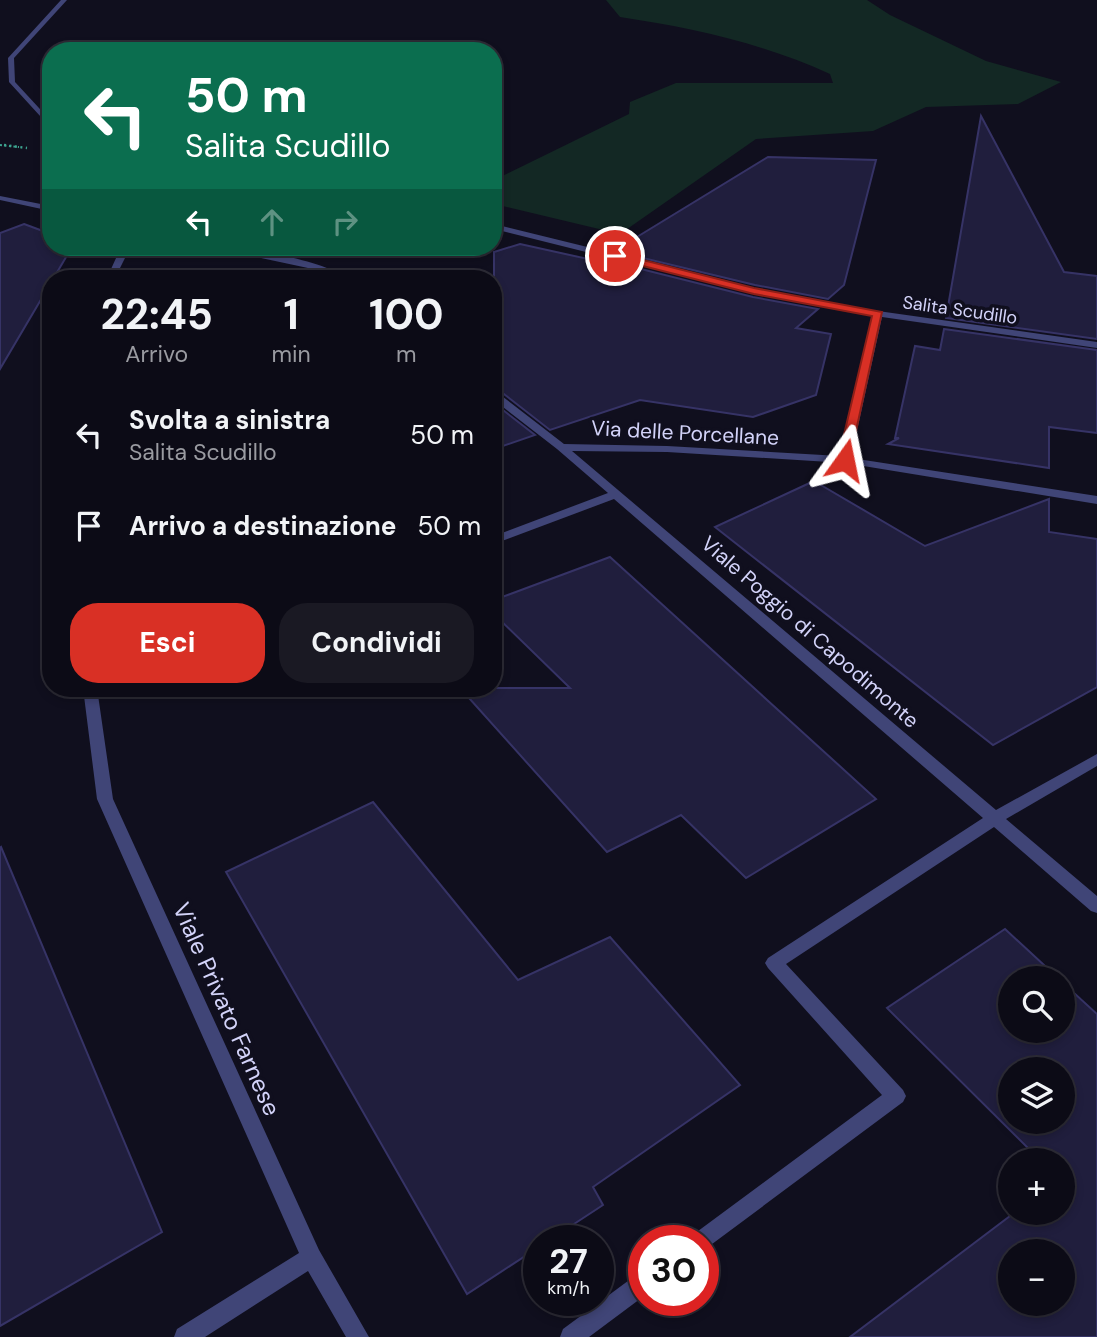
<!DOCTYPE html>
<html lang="it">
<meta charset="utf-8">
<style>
:root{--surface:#0c0b16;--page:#1a1923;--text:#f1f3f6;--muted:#9a9ba1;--line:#2c2b35;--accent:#d93025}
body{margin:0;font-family:"DM Sans",sans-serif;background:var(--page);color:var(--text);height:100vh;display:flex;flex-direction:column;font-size:26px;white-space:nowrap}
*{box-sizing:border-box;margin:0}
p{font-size:23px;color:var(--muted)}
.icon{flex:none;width:38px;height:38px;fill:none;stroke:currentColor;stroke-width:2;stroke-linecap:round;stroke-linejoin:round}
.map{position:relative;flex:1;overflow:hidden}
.drawer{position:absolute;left:42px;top:270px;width:460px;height:427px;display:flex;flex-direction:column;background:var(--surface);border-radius:28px;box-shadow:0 4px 10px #0003,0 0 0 2px var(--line)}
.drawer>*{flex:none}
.guide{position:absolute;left:42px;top:42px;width:460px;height:214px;border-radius:28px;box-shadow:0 4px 10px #0003,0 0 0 2px var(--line);background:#0b6e4f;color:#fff;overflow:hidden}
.controls{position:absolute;left:998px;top:966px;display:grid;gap:14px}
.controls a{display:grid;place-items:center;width:77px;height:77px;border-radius:50%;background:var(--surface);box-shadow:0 4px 10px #0003,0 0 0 2px var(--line);font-size:35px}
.speed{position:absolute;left:523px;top:1225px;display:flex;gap:14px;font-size:35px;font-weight:700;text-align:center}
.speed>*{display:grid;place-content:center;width:91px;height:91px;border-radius:50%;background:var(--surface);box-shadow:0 4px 10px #0003,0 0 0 2px var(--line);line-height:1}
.speed small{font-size:18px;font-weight:400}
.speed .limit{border:10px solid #d22;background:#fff;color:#111}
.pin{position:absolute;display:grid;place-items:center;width:60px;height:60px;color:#fff;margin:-30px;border:4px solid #fff;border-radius:50%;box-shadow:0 2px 7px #0007}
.me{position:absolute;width:77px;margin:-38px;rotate:12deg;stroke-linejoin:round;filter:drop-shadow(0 0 5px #0008)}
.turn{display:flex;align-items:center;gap:24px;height:147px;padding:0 28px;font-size:32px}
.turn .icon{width:91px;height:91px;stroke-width:2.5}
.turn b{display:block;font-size:49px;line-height:60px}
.lanes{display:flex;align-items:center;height:66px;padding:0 28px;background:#0003;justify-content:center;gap:35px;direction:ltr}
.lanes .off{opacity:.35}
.eta{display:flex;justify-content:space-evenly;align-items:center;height:119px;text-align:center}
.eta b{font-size:42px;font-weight:700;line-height:49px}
.primary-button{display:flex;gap:14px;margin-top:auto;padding:14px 28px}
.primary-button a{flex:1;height:80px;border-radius:28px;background:var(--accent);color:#fff;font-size:28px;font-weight:700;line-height:80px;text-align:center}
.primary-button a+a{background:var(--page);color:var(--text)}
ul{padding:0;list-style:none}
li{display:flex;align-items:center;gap:21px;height:91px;padding:0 28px}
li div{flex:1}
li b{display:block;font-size:26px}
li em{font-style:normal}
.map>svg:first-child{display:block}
</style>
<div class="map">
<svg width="1097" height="1337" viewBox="0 0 1097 1337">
<rect width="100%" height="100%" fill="#100f1e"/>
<!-- green -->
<path fill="#132824" d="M606 0H867L890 15 986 61 1061 82 1018 104 926 107 873 131 756 139 620 234 494 204V180L629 114 630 102 676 83H833L830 74C762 43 693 28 620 17Z"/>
<!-- building -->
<g fill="#201e3d" stroke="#363366" stroke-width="2" fill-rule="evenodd">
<path d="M981 116 1064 272 1097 276V339L946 318Z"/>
<path d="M768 157 876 160 844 285 828 299 755 285 614 251Z"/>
<path d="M24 224 51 234V247H72L0 369V233Z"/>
<path d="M520 244 597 261 601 259 753 297 818 309 796 328 831 334 816 395 753 417 640 400 550 430 500 391 494 390V252Z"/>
<path d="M944 329 1097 350V433L1049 427V468L888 444 899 438H895L915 346 940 350Z"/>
<path d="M494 403 535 435 494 449Z"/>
<path d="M814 481 925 546 1049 499V532L1097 539V687L993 745 715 527Z"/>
<path d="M610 557 876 799 746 878 681 815 607 852 460 688H570L494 614V600Z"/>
<path d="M373 802 518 980 610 937 740 1085 593 1187 603 1205 548 1241H539V1247L467 1294 226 872Z"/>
<path d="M1 847 162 1232 0 1326V848Z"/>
<path d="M1005 929 1058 978H1010V1031H1062V982L1097 1014V1337H850L1014 1213H1062V1160H1040L887 1008ZM1010 1069H1062V1122H1010ZM1010 1251H1062V1304H1010Z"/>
</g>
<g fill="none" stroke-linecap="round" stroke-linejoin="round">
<!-- path-far1 -->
<path stroke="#3da38f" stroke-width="2" stroke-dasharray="2 2.5" stroke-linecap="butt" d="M0 145 19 147"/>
<!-- path -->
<path stroke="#3da38f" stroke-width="2.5" stroke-dasharray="2 3.5" stroke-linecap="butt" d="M4 145 27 148"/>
<!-- street -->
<g fill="#404577" fill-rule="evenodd">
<path d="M61 0H67L14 58 15 82 51 121V128L9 82 8 58Z"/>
<path d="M0 196 51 206V211L0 200Z"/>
<path d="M494 224 754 288 878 311 1097 342V348L882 317 851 458 1097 496V504L845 463 667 452 572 451 996 810 1097 754V766L1006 819 1097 896V913L1091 911 994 827 786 964 903 1090 906 1096 903 1102 704 1250V1241H691L694 1234 882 1095 768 968 765 963 768 958 983 818 614 499 494 544V536L608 493 557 449 494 400V392L498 393 564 444 667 446 840 456 873 316 754 294 494 229Z"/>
<path d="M121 247H129L128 251 143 247H156L125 258 115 278H107Z"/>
<path d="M220 247C249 247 324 261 347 278H334L308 268 224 250Z"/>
<path d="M83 688H97L113 799 319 1250 369 1337H346L308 1271 205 1337H174L177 1329 299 1253 97 799Z"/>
<path d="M644 1272V1296L589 1337H560L563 1329 636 1275Z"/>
</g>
</g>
<!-- route -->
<path fill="#d93025" stroke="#8d1f18" stroke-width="2" d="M615 253 754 288 882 312 849 463 838 460 872 316 754 294 611 258V254Z"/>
<g text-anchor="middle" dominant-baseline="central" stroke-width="7" stroke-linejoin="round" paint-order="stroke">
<!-- far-street labels -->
<g font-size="18" fill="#d3d3f9" stroke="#100f1e">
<text transform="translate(960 310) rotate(8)">Salita Scudillo</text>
</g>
<!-- street labels -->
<g font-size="21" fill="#d3d3f9" stroke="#100f1e">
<text transform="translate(685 433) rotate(3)">Via delle Porcellane</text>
<text transform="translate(810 632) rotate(41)">Viale Poggio di Capodimonte</text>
</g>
<!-- near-street labels -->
<g font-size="24" fill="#d3d3f9" stroke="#100f1e">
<text transform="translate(227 1009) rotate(66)">Viale Privato Farnese</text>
</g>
</g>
</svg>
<div class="controls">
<a><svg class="icon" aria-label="search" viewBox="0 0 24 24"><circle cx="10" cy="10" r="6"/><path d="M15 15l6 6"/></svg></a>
<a><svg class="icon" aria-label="layers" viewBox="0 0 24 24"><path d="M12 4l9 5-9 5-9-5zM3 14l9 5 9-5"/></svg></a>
<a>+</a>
<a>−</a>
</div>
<div class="speed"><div>27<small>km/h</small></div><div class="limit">30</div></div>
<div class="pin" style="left:615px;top:256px;background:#d93025"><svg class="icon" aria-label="arrive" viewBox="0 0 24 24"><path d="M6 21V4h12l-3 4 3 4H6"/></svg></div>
<svg class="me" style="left:845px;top:460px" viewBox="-20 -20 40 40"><path d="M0-17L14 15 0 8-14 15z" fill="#d93025" stroke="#fff" stroke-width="4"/></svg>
<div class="guide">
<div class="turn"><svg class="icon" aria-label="left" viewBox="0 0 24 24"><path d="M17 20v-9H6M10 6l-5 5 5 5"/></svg><div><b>50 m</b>Salita Scudillo</div></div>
<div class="lanes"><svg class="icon" aria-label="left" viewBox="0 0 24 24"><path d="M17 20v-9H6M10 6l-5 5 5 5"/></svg><svg class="icon off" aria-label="ahead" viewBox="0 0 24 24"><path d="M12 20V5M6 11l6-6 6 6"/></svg><svg class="icon off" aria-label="right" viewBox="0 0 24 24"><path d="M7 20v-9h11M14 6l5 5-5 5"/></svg></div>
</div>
<section class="drawer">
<div class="eta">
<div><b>22:45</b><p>Arrivo</p></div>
<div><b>1</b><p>min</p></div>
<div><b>100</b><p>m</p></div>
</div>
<ul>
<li><svg class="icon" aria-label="left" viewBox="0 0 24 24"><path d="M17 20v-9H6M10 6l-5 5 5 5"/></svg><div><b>Svolta a sinistra</b><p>Salita Scudillo</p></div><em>50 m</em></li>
<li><svg class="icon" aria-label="arrive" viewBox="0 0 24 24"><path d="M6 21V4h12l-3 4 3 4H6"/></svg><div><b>Arrivo a destinazione</b></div><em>50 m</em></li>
</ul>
<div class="primary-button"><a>Esci</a><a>Condividi</a></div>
</section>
</div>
